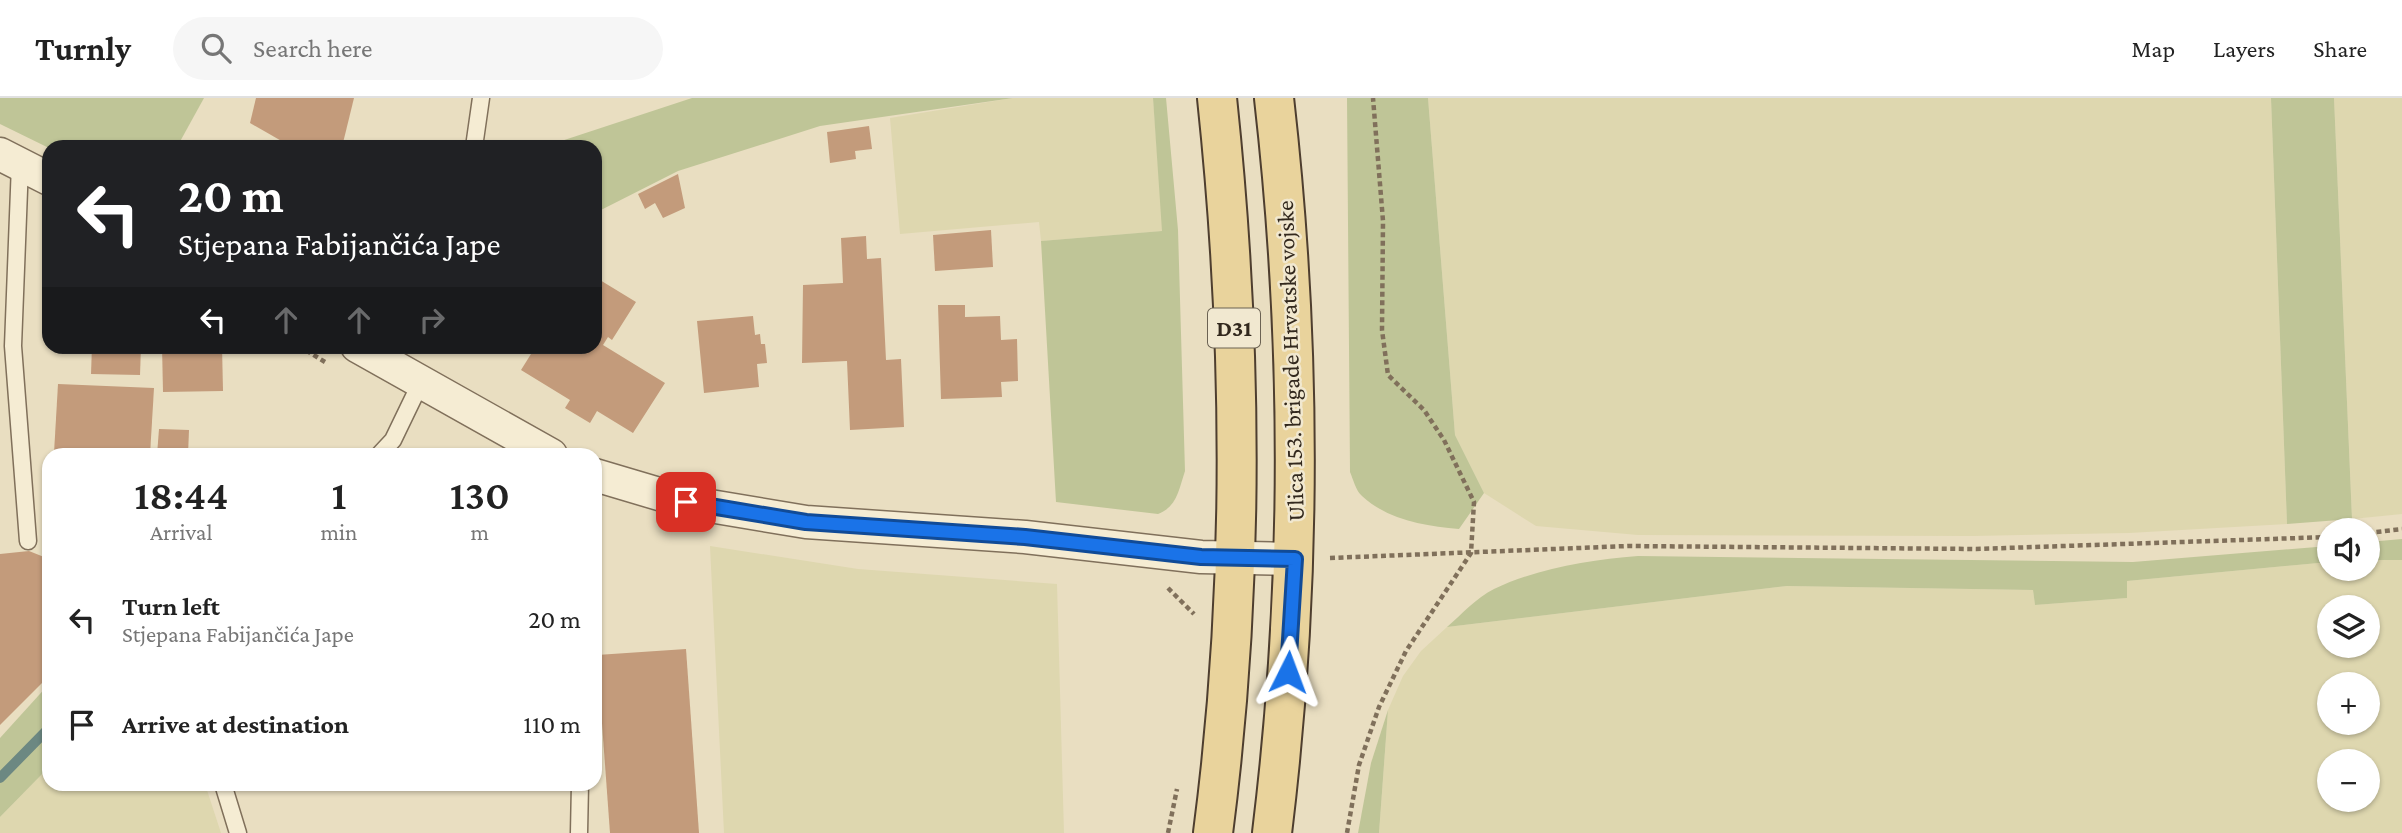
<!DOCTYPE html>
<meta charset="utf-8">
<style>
:root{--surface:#fff;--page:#f6f6f6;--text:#222;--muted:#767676;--line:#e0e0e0}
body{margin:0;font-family:"Crimson Pro",serif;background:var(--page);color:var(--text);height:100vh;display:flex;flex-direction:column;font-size:26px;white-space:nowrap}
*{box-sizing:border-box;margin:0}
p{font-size:23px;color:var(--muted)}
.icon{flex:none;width:38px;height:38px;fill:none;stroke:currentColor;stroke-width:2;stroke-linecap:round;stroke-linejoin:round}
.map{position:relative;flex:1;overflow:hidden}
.sheet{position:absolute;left:42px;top:350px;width:560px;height:343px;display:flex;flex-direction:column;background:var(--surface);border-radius:21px;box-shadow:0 2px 5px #0004}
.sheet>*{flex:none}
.hud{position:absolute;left:42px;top:42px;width:560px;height:214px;border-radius:21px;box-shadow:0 2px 5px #0004;background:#202124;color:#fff;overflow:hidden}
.tools{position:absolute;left:2317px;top:420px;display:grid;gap:14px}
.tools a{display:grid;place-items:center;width:63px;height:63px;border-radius:50%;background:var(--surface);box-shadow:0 2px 5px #0004;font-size:35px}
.pin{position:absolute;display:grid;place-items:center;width:60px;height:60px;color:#fff;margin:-30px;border-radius:14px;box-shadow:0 4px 10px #0006}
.me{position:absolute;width:77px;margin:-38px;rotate:3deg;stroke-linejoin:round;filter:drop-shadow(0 0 5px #0008)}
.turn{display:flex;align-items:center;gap:24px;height:147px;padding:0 21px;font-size:32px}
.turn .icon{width:91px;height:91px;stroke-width:2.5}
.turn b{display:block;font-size:49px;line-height:60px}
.lanes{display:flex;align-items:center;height:66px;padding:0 21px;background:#0003;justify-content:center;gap:35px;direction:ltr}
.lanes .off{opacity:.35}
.eta{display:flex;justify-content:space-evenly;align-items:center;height:119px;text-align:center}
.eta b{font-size:42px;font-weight:600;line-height:49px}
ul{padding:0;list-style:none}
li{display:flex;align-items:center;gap:21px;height:105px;padding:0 21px}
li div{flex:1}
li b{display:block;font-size:26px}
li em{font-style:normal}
header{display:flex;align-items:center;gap:42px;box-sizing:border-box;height:98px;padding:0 35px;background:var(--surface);border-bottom:2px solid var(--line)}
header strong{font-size:33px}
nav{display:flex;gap:38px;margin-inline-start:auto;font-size:24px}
.search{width:490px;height:63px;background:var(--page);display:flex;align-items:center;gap:18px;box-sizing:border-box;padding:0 24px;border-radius:38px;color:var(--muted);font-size:26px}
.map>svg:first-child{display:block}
</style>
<header>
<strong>Turnly</strong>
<div class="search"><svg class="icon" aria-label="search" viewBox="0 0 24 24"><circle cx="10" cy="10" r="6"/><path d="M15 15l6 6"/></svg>Search here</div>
<nav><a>Map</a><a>Layers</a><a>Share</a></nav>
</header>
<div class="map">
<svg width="2402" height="735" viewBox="0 0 2402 735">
<rect width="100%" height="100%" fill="#e9dec1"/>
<!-- farmland -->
<g fill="#ded7af" fill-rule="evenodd">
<path d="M1013 0H1153L1163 133 1041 143 1039 124 900 136 890 20Z"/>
<path d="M1428 0H2271L2287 426 2129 435 1973 438 1638 437 1536 428 1484 395 1455 337Z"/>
<path d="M2334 0H2402V416L2352 421Z"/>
<path d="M710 448 858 471 1057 486 1064 735H724Z"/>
<path d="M2368 462H2402V735H1379L1388 612 1403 578 1421 553 1447 529 1787 488 2033 492 2035 507 2127 500V483L2329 464V471H2368ZM2329 509H2368V548H2329ZM2329 586H2368V625H2329ZM2329 663H2368V702H2329Z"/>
<path d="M49 669V686H205L221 735H0V719Z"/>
</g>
<!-- green -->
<g fill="#bfc597">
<path d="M0 0H204L177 49 49 50 0 26Z"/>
<path d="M692 0H1013L820 28 678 73 595 115V49H543Z"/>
<path d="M1153 0H1166L1178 132 1185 373C1179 391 1177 409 1158 416L1056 404 1041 143 1162 133Z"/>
<path d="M1347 0H1428L1455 337 1484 395 1459 431C1425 428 1388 422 1362 398 1356 393 1353 381 1350 374Z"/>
<path d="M2271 0H2334L2352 421 2287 426Z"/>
<path d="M2402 441V462H2368V444Z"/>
<path d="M2329 448V464L2127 483V500L2035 507 2033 492 1787 488 1447 529C1461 517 1477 499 1494 491 1538 470 1590 462 1638 458L2133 464Z"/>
<path d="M49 586V669L0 719V640Z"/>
<path d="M1388 612 1379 735H1358L1371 665Z"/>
</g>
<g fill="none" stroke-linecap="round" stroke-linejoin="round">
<!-- stream -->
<path stroke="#6c8882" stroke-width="10" d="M0 680 49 630"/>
</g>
<!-- building -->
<g fill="#c39b7b">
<path d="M256 0H354L342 49H292L250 25Z"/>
<path d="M869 28 872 51 855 53 856 61 830 65 827 34Z"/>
<path d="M678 76 685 110 663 120 655 105 645 111 638 96Z"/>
<path d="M991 132 993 169 935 173 933 137Z"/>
<path d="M866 138 867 161 881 160 886 262 901 261 904 329 850 332 847 263 802 265 803 187 843 185 841 140Z"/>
<path d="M595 179 636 204 612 242 608 239 603 247 665 285 633 335 597 313 590 325 565 310 570 302 521 272 536 248H595Z"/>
<path d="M938 207H965V219L1000 218 1001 242 1017 241 1018 283 1001 284 1002 299 941 301Z"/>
<path d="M753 218 755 237 760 236 761 246H765L767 265 757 266 759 289 704 295 697 223Z"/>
<path d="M92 248H141L140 277 91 276Z"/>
<path d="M162 248H222L223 293 163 294Z"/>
<path d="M58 286 154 290 150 357 54 355Z"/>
<path d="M159 331 189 332 188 357H157Z"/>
<path d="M29 453 49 461V578L0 627V456Z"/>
<path d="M686 551 699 735H610L597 557Z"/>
</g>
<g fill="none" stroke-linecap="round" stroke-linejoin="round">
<!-- lane casing -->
<g stroke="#80705b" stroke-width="19">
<g id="lane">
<path d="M474 49 481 0"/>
<path d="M20 66 13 248 28 443"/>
<path d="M379 357 393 342 420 286"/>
<path d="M223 686 238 735"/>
<path d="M579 735 580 686"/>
</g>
</g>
<!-- street casing -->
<g stroke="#80705b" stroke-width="35">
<g id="street">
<path d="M0 56 49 81"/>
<path d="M357 248 551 357"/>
<path d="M595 377 686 404 806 424 1025 439 1201 459 1295 461"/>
</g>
</g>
<!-- primary casing -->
<g stroke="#4e3e2f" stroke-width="42">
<g id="primary">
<path d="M1213 735C1245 490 1243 245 1217 0"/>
<path d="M1272 735C1302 491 1302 245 1274 0"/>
</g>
</g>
<!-- path -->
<g stroke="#80705b" stroke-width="4.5" stroke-dasharray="5 3.5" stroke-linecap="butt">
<path d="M299 248 325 264"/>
<path d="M2368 435 2402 431"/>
<path d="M1330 460 1628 448 1976 451 2329 439"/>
<path d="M1168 490 1194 516"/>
<path d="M1168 735 1177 691"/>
<path d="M1347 735 1359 667 1379 609 1406 553 1471 455 1474 404 1444 342 1424 312 1388 277 1382 232 1383 123 1373 0"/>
</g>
<!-- lane -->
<use href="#lane" stroke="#f5ecd3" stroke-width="16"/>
<!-- street -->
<use href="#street" stroke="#f5ecd3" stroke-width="32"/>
<!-- primary -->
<use href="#primary" stroke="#e9d39c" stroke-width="38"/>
</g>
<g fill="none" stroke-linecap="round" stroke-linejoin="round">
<!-- route casing -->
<g stroke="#114b97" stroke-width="18">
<path id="route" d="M686 404 806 424 1025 439 1201 459 1295 461 1288 574"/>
</g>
<!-- route -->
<use href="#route" stroke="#1a73e8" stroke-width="12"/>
</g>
<g text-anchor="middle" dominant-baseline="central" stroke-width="5" stroke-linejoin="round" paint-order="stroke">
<!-- shield labels -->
<rect fill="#f1e8d0" stroke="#6b6253" stroke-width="2" x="1208" y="210.5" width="52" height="39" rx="5"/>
<g font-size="23" font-weight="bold" fill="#32281d">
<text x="1234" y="230">D31</text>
</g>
<!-- street labels -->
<g font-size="24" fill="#32281d" stroke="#f1e8d0">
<text transform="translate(1290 263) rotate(-92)">Ulica 153. brigade Hrvatske vojske</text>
</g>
</g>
</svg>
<div class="tools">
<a><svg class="icon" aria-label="sound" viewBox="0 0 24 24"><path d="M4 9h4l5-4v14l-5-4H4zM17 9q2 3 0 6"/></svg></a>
<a><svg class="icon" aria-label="layers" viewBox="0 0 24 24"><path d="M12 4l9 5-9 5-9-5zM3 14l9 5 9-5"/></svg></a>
<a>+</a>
<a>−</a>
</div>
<div class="pin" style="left:686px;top:404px;background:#d93025"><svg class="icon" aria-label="arrive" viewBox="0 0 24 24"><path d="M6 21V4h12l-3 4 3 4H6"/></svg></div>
<svg class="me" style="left:1288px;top:574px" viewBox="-20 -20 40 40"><path d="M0-17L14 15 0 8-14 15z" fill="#1a73e8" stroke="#fff" stroke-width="4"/></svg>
<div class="hud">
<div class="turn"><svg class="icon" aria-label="left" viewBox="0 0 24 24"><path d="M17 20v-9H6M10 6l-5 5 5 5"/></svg><div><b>20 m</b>Stjepana Fabijančića Jape</div></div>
<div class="lanes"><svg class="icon" aria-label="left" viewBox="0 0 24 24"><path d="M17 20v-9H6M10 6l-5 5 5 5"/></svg><svg class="icon off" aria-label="ahead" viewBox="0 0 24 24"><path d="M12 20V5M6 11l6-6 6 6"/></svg><svg class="icon off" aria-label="ahead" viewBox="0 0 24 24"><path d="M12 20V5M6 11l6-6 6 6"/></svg><svg class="icon off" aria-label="right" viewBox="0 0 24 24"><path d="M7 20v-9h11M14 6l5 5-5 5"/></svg></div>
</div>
<section class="sheet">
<div class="eta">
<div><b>18:44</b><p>Arrival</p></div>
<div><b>1</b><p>min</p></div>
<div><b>130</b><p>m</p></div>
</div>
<ul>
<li><svg class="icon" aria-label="left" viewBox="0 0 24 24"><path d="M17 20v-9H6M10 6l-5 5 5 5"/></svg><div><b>Turn left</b><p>Stjepana Fabijančića Jape</p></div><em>20 m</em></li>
<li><svg class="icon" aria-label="arrive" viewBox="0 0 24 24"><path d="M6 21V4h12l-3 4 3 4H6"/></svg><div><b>Arrive at destination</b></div><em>110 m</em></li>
</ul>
</section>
</div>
